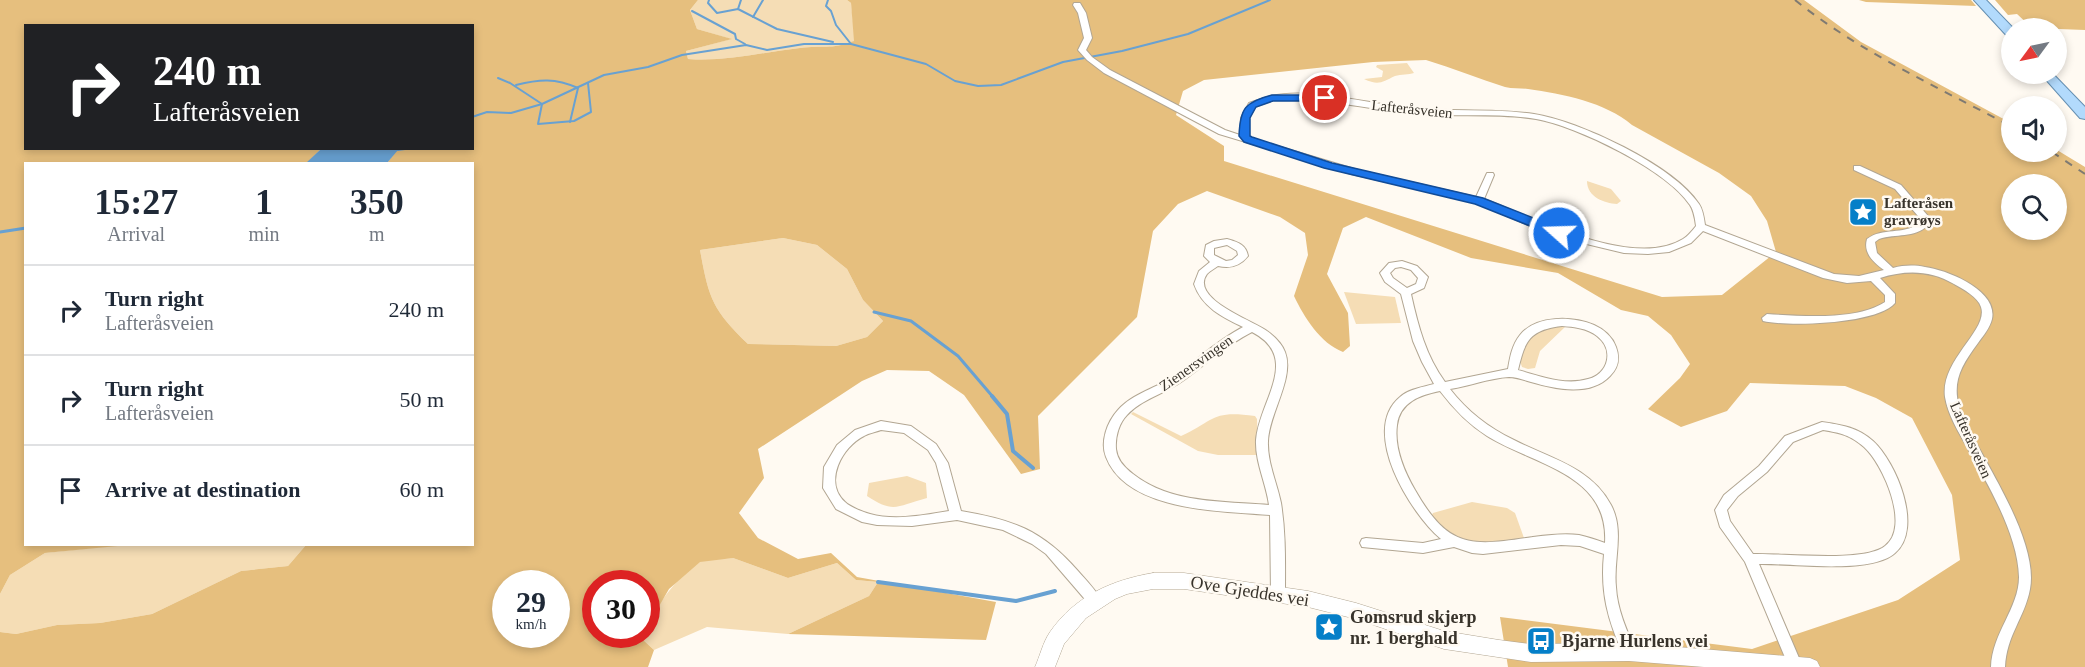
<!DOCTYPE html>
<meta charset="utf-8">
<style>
:root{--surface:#fff;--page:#f6f6f7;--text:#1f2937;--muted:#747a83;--line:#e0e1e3}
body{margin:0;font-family:"Times New Roman",serif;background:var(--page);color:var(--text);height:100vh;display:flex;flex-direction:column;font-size:22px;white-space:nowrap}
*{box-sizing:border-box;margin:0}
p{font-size:20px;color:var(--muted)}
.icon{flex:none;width:33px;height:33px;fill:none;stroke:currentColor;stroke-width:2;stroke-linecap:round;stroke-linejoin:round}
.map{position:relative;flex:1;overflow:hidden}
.side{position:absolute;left:24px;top:162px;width:450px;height:384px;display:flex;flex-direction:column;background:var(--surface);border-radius:0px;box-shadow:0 3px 9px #0003}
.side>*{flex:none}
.top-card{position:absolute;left:24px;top:24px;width:450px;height:126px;border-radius:0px;box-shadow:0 3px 9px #0003;background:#202124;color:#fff;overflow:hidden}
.needle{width:39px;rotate:237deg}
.tools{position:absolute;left:2001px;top:18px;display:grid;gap:12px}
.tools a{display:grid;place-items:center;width:66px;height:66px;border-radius:50%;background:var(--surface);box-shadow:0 3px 9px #0003;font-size:30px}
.speed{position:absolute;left:492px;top:570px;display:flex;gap:12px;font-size:30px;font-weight:700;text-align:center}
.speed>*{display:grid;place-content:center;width:78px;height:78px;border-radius:50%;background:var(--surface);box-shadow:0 3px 9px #0003;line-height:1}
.speed small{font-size:15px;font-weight:400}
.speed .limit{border:9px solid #d22;background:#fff;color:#111}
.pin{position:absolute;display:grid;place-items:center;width:51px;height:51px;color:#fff;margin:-26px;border:3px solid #fff;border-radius:50%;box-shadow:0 2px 6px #0007}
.me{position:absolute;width:66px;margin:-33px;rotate:290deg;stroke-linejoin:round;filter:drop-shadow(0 0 4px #0008)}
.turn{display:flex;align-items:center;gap:21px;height:126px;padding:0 30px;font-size:27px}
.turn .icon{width:78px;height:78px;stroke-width:2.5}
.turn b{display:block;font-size:42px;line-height:51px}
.eta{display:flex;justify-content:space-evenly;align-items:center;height:102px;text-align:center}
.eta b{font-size:36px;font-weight:800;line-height:42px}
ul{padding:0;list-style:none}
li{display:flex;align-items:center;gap:18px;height:90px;padding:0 30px;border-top:2px solid var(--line)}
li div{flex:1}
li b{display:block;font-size:22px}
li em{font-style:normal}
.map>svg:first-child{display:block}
</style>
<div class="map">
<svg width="2085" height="667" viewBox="0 0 2085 667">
<rect width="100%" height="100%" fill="#fffaf2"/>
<!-- green -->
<g fill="#f5ddb5">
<path d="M698 0H847L851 3 855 41C830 50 823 45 800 48 763 52 725 62 688 59L686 51 731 39 697 29 690 10Z"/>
<path d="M1407 63 1414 73C1409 75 1401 74 1395 76 1382 82 1379 86 1364 79L1382 77 1383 71 1376 67 1377 65Z"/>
<path d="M1587 181 1611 189 1621 201 1617 204C1604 203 1587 197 1587 181Z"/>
<path d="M783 238 817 245 847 269 863 300 883 321 867 337 836 346 748 344C712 309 709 299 700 250Z"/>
<path d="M1344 292 1395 297 1401 323 1356 324Z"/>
<path d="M1559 325 1565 327 1540 351 1535 368 1528 369 1522 367C1512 341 1540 329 1559 325Z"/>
<path d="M1133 412 1181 436C1216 420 1211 410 1255 416L1257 419 1258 453 1256 455H1218L1198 451 1131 414Z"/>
<path d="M907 476 926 483 927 498C897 506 894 514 867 496L869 483Z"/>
<path d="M1472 502 1507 508 1515 513 1524 538C1485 547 1461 546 1431 517L1433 513Z"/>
<path d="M128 544 306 545 288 566 241 571 152 614 100 623 57 625 16 634 0 632V594L10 575 45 553Z"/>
<path d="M733 558 788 578 837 563 856 580 878 582 869 596 788 634 707 627 654 650 640 637 642 635 646 634C647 615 682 571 699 562 708 558 723 559 733 558Z"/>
</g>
<!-- forest -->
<g fill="#e6bf7e" fill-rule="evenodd">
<path d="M0 0H698L690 10 697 29 732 39 686 51 688 59C725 62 763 52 800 48 823 45 830 50 854 41L851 3 847 0H1804L1861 42 2011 123 2012 152 2057 150 2085 167V667H1508L1500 617 1752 649 1898 600 1960 560 1952 495 1912 418 1876 398 1845 386 1750 383 1727 411 1681 427 1648 409 1680 378 1690 364 1671 335 1648 316 1621 310 1558 273 1471 258 1366 217 1343 228 1327 274 1348 313 1350 346 1343 352C1320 343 1304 317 1294 296L1308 255 1305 233 1280 217 1207 191 1178 204 1153 231 1137 317 1038 416 1040 469 1021 474 964 395 929 371 887 370 862 381 758 449 764 478 739 513 758 538 798 559 831 553 857 577 996 602 986 640 788 634 869 596 878 582 856 580 837 563 788 578 733 558 700 562 669 589 647 627 646 584H596V634L642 635 640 637 654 650 648 667H0V632L16 634 57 625 100 623 152 614 241 571 288 566 306 545 472 544V164L387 163 397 150 396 149 472 148V26H26V148L321 149 306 164H26V544L128 545 45 553 10 575 0 594ZM1426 60C1453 68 1479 79 1505 87 1513 89 1521 88 1528 89 1563 94 1605 102 1632 125L1719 173 1751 196 1767 221 1776 252 1722 295 1662 297 1224 161V146L1176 115 1183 91 1204 80 1373 62ZM2012 184H2056V230H2012ZM783 238 817 245 847 269 863 300 883 321 867 337 836 346 748 344C712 309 709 299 700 250ZM506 584H556V634H506Z"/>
<path d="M1859 0H1971L1976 6 1866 2Z"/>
<path d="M1995 0H2085V30L2032 28 2017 14 2008 15Z"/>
</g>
<!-- water -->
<path fill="#68a1d2" d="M396 149 398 150 387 163H306L321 149Z"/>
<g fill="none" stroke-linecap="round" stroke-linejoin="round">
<!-- stream-far2 -->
<g stroke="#68a1d2" stroke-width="2">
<path d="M709 0 708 3 717 13 738 9 777 29 833 42"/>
<path d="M828 0 826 6 831 11 836 25 851 44"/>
<path d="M738 9 741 0"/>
<path d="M692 11 735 34 736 39 745 44"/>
<path d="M753 17 763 0"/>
<path d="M498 78 510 83 542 104 538 124 574 121 591 112 588 83"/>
<path d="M516 85C540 79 555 78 578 88L570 122"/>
<path d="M472 117 487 112 511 113 542 104 604 75 648 67 682 55 746 45 767 50 804 44H851L926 64 955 81 978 86 1001 85 1063 62 1122 51 1188 34 1270 0"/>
<path d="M398 150 412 148"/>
</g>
<!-- stream-far1 -->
<g stroke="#68a1d2" stroke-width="3">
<path d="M0 232 26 228"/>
<path d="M874 312 911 321 958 356 993 397"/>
</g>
<!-- stream -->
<g stroke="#68a1d2" stroke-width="4">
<path d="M992 396 1007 414 1013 451 1033 468"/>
<path d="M878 582 1016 601 1055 591"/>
</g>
<!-- street casing -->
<g stroke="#b2a692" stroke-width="2">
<g id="street">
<path d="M1074 3H1080L1086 13 1092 38 1086 50 1092 57 1110 70 1225 130 1240 135 1241 118 1249 103C1256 101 1263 98 1271 96 1311 87 1369 104 1411 108 1451 112 1493 108 1534 114 1579 121 1673 165 1699 204 1703 210 1704 218 1705 225L1834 274 1859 276 1884 270C1873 262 1863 253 1867 239 1883 227 1903 235 1918 224V216L1895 189 1854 170V166H1860L1901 185 1928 216V225C1914 239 1896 233 1879 239L1875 242 1877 253 1893 268C1904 265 1915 265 1925 267 1947 270 1998 290 1992 319 1990 328 1983 336 1978 343 1958 370 1950 386 1963 419 1984 461 2039 541 2030 589 2025 617 2006 636 2005 667H1991C1992 633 2019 608 2019 577 2018 534 1987 483 1967 447 1958 431 1948 415 1945 397 1940 360 1989 330 1981 307 1978 297 1963 289 1954 284 1930 270 1906 270 1880 278L1895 294V303C1877 324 1790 327 1763 321L1762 318 1767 314C1801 316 1856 321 1885 302V295L1871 281 1847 283 1823 278 1703 231 1691 243 1669 252 1648 254 1624 253 1574 241 1528 225 1475 202 1351 174 1219 134 1104 73 1087 60 1078 50 1084 38 1078 13 1073 5ZM1290 98C1330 100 1369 109 1408 113 1450 118 1494 112 1536 119 1577 126 1667 170 1690 205 1694 211 1695 219 1696 226 1692 231 1688 236 1683 239 1633 270 1533 217 1484 199L1494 175 1493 173H1487L1476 197 1358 170 1251 138 1248 135 1249 118 1255 107 1273 100Z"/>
<path d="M1227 239C1237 242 1246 244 1248 256 1240 266 1230 269 1218 266 1215 268 1210 271 1207 274 1189 299 1254 321 1267 331 1274 336 1282 344 1285 352 1295 378 1269 413 1268 441 1267 462 1277 483 1281 503 1286 534 1285 564 1285 595L1283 599 1278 601 1273 599 1271 595 1270 515C1222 511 1127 512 1106 457 1100 442 1107 422 1118 410 1133 393 1157 388 1176 375 1198 359 1218 340 1243 327 1222 317 1202 307 1194 284L1199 271 1210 262 1204 256 1206 245 1214 241ZM1227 245 1237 251 1238 255 1232 260 1226 261 1214 255V248ZM1252 332C1302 358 1259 401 1256 440 1255 462 1266 483 1269 505 1223 501 1171 504 1133 474 1125 468 1117 460 1116 449 1115 437 1119 423 1127 415 1142 399 1164 394 1181 382 1205 365 1226 345 1252 332Z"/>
<path d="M1402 261 1417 266 1428 277 1424 288 1411 294C1418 326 1426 356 1445 382L1508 369C1510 357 1512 345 1520 335 1536 315 1572 316 1594 325 1603 329 1612 336 1616 347 1620 358 1619 367 1610 376 1590 397 1555 389 1531 382 1524 380 1516 377 1509 377 1489 378 1470 386 1450 389 1467 411 1489 428 1514 440 1549 458 1591 467 1611 505 1625 531 1613 560 1616 587 1617 609 1627 631 1636 652L1634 656 1629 658 1624 656C1608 621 1600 593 1604 554L1580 546 1561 545 1483 554 1472 553 1454 547 1423 553 1362 547 1360 543 1362 539 1366 538 1423 543 1441 539C1411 514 1359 431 1400 397 1409 389 1423 387 1434 384L1422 362 1413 341 1401 294 1385 282 1380 273 1389 263ZM1401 267 1411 270 1418 278 1416 284 1407 288 1393 278 1390 273 1395 268ZM1562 326C1574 327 1587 328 1597 336 1615 350 1608 374 1588 379 1565 386 1540 376 1518 370 1525 341 1529 330 1562 326ZM1440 391C1453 408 1468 424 1487 436 1533 465 1609 473 1605 543 1597 540 1588 537 1579 535 1564 533 1548 535 1533 537 1472 546 1449 550 1415 490 1404 471 1394 448 1397 425 1400 402 1420 395 1440 391Z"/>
<path d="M881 421 911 426 936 444 948 463 961 511C1014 520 1042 530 1078 571 1086 580 1095 589 1101 600L1099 604 1094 606 1089 604 1046 554 1032 544 1003 530 957 520 912 526 877 525 862 522 836 509 823 488 824 467 837 445 855 430ZM881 430 904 433 928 450 936 463 949 511C924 515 895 521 870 514 863 512 850 507 845 502 823 482 842 447 864 436 869 433 876 432 881 430Z"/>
<path d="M1822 422C1842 425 1857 427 1873 441 1896 462 1924 528 1895 553 1871 575 1790 563 1759 564L1802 665 1801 667H1789L1745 562 1720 527 1715 510 1724 495 1759 466 1785 436ZM1823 430C1841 433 1850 435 1864 447 1883 464 1911 527 1885 546 1864 563 1782 553 1753 554L1730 521 1727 510 1738 496 1767 472 1793 442Z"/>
</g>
</g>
<!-- secondary casing -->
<g stroke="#b2a692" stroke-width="1">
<path id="secondary" d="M1153 573H1184L1308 591 1356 603 1444 631 1499 640 1531 644 1629 643 1810 658 1817 661 1820 667H1704L1629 661 1531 662 1444 649 1356 619 1308 607 1184 589H1153L1127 594 1115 599 1086 618 1064 644 1055 667H1035C1040 656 1043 642 1050 632 1075 596 1112 580 1153 573Z"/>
</g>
<!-- primary casing -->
<g stroke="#6690b2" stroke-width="2">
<g id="primary">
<path d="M1974 0H1986L2013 28H2012V37H2008Z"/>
<path d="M2041 74H2053L2085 107V119L2080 118Z"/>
</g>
</g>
<!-- street -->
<use href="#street" fill="#fff" fill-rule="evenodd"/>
<!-- secondary -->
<use href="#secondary" fill="#fff" fill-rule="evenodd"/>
<!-- primary -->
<use href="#primary" fill="#b2dafc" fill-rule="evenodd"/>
<!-- rail -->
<g stroke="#7f7a72" stroke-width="2" stroke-dasharray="8 8" stroke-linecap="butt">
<path d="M1795 0C1861 53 1938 87 2012 127"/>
<path d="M2052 152 2085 174"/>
</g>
</g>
<!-- route -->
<path fill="#1a73e8" stroke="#114b97" stroke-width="1.5" d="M1272 95H1325L1331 98 1325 101H1273L1256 107 1250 118V136L1252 137 1332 163 1483 198 1564 230 1566 233 1564 236H1555L1475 204 1324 168 1244 142 1239 136C1240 108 1245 102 1272 95Z"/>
<!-- icons -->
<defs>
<g id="sight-square" transform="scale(1.5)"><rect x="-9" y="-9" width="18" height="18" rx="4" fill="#057fc8" stroke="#fffaf2"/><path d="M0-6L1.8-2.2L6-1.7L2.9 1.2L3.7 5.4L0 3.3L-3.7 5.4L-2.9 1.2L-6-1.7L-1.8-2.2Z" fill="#fff"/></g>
<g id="bus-square" transform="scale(1.5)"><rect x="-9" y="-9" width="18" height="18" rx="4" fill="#057fc8" stroke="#fffaf2"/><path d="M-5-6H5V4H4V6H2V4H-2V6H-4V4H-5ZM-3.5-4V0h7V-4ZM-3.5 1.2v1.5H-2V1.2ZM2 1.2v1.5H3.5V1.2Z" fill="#fff"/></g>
</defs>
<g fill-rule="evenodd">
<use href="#sight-square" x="1863" y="212"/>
<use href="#sight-square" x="1329" y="627"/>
<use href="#bus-square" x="1541" y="641"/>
</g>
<g text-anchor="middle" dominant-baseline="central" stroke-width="5" stroke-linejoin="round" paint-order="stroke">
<!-- street labels -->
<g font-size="15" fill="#38332b" stroke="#fffaf2">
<text transform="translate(1412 109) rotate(6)">Lafteråsveien</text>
<text transform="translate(1196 363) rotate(-35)">Zienersvingen</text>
<text transform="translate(1971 440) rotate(66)">Lafteråsveien</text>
</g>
<!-- poi labels -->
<g font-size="15" font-weight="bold" fill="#38332b" stroke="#fffaf2" text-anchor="start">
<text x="1884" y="203">Lafteråsen<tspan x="1884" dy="17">gravrøys</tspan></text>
</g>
<!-- near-street labels -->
<g font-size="18" fill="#38332b" stroke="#fffaf2">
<text transform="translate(1250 591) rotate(9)">Ove Gjeddes vei</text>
</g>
<!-- near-poi labels -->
<g font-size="18" font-weight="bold" fill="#38332b" stroke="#fffaf2" text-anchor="start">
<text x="1350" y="617">Gomsrud skjerp<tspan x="1350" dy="21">nr. 1 berghald</tspan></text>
<text x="1562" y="641">Bjarne Hurlens vei</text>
</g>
</g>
</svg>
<div class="tools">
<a><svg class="needle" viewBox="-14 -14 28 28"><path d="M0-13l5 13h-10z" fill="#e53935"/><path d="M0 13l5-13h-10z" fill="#747a83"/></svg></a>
<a><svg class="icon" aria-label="sound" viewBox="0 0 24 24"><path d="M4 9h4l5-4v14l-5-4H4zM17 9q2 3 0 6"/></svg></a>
<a><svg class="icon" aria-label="search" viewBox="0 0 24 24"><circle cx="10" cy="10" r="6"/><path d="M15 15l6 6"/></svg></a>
</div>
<div class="speed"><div>29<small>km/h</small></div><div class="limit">30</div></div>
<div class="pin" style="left:1325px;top:98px;background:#d93025"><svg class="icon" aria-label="arrive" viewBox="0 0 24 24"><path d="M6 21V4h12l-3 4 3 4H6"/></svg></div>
<svg class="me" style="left:1559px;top:233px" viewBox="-20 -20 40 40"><circle r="17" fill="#1a73e8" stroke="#fff" stroke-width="3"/><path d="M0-11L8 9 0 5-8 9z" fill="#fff"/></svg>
<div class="top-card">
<div class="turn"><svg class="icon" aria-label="right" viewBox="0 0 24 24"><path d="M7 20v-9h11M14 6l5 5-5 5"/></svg><div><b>240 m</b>Lafteråsveien</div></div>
</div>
<section class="side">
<div class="eta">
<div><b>15:27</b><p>Arrival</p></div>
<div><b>1</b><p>min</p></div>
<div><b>350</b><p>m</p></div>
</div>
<ul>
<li><svg class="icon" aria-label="right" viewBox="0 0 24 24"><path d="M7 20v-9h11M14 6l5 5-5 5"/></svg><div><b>Turn right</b><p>Lafteråsveien</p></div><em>240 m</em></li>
<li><svg class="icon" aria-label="right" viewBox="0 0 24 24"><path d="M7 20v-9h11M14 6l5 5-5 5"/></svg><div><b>Turn right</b><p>Lafteråsveien</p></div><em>50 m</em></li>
<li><svg class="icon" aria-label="arrive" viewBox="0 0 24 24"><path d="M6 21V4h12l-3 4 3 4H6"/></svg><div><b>Arrive at destination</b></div><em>60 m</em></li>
</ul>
</section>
</div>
